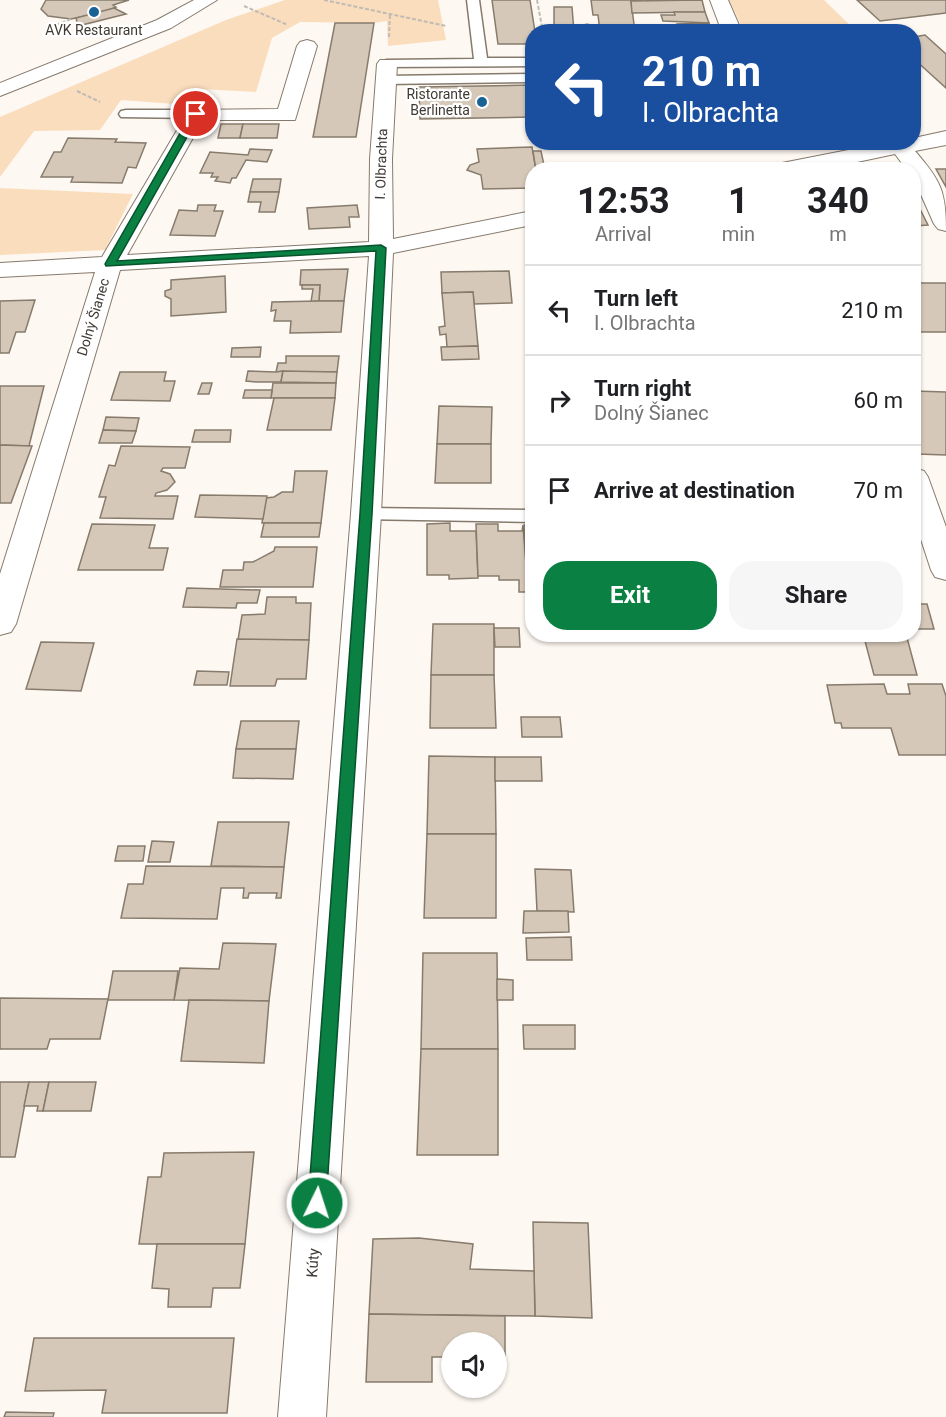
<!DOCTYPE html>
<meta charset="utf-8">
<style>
:root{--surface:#fff;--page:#f6f6f6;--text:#202124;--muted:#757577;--line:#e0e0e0;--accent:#0b8043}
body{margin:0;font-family:Roboto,sans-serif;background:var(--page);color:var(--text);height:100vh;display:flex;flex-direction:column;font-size:22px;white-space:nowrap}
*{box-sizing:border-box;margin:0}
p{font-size:20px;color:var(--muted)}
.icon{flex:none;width:33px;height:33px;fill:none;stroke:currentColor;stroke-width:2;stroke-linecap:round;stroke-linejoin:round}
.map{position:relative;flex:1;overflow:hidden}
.details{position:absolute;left:525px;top:162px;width:396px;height:480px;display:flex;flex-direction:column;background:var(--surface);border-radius:24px;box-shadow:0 2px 4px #0004}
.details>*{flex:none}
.banner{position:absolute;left:525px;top:24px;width:396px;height:126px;border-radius:24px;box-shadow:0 2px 4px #0004;background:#1a4fa0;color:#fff;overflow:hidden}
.fabs{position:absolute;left:441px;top:1332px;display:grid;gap:12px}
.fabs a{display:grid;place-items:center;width:66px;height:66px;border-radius:50%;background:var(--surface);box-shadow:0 2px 4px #0004;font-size:30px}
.pin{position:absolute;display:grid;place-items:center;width:51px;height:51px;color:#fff;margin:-26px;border:3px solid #fff;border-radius:50%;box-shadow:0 2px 6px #0007}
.me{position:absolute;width:66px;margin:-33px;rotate:4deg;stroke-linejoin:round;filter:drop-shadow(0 0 4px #0008)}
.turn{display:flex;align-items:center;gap:21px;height:126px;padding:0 18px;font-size:27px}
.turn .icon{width:78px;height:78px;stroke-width:2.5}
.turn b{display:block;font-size:42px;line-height:51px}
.eta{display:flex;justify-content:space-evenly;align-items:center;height:102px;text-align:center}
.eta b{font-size:36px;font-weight:700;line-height:42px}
.primary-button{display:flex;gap:12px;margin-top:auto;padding:12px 18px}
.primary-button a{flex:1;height:69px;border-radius:24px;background:var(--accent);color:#fff;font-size:24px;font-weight:700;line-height:69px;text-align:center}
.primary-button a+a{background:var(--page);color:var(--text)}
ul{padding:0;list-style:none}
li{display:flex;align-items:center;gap:18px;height:90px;padding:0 18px;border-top:2px solid var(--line)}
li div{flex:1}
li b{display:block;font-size:22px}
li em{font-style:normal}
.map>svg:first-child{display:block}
</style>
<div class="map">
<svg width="946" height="1417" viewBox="0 0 946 1417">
<rect width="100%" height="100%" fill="#fef8f2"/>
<!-- green -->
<g fill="#faddbd">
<path d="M285 0H438L446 40 388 46 387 21 374 23 300 22 272 38 256 92 200 89 175 104 121 100 100 130 34 131 0 177V117L226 20Z"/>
<path d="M729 0H824L856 31H744Z"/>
<path d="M0 188 133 194 105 250 0 255Z"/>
</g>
<!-- building -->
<g fill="#d5c8b8" stroke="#877b6c" stroke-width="1.5">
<path d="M129 0 113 5 116 7 104 12 71 19 48 16 41 9 46 0Z"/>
<path d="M492 0H530L535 32H532V44H498Z"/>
<path d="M591 0H642L631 1 635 32H600L598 15H593Z"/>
<path d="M702 0 705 12 632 13 631 1Z"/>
<path d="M857 0H946V13L880 21Z"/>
<path d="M554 7H572L574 32H554Z"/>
<path d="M114 8 126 14 78 26 76 18Z"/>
<path d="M674 12H705L709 23 663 21 661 15H675Z"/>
<path d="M335 23H374L356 137H313Z"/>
<path d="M709 23 712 32H679L677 24Z"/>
<path d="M925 35 946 54V88L914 59V37Z"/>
<path d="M532 85V117L420 119 419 87Z"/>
<path d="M221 124H243L240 138H218Z"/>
<path d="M243 124H279L277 138H240Z"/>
<path d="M68 138 117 139 115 142 146 143 136 168 128 167 122 183 71 182 73 177H41L54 152H61Z"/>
<path d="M532 147 536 170H532V188L483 189 481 175 467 170 470 165 479 162 477 149Z"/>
<path d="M250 149 272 150 267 162 246 160 236 178H232L230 183 215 181 218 177H211L213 173H200L210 152 248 155Z"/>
<path d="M533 151H541L545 170H536Z"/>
<path d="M936 169H946V187Z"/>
<path d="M253 179H281L279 192H250Z"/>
<path d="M250 192H279L275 212H259L261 202H248Z"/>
<path d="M914 197 928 225 914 226Z"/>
<path d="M198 205H216L214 211H223L215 236 170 235 179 210 197 211Z"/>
<path d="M357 205 359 217H349L350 227 309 229 307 208Z"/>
<path d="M348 269 344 301H319L320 285H300L301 270Z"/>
<path d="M509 271 512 303 474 304 473 292 442 293 441 272Z"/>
<path d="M225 276 226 312 171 316V299L165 296V291L171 289V280Z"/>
<rect x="914" y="283" width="32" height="49"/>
<path d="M302 285H320L319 301 311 302 313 289H302Z"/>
<path d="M473 292 478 346 447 347 446 334 440 335 439 327 445 326 442 293Z"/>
<path d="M35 300 25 332H16L9 353H0V301Z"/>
<path d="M319 301H344L341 332 290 333 291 321H274L276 310 271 311 272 302Z"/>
<path d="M478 346 479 359 442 360 441 347Z"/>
<path d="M261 347 260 357H231L232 348Z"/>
<path d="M286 356H339L337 372H276L278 363H286Z"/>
<path d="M248 371 276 372 283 371 281 382H257L246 381Z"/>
<path d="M283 371 337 372 336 383 281 382Z"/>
<path d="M120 372H166L164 381H175L170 401 111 400Z"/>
<path d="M202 383H212L209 394H198Z"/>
<path d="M273 383H336L335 398H271Z"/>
<path d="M0 386H44L29 446 0 445Z"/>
<path d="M245 390H272L271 398H243Z"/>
<path d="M914 391 946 392V455L917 454 914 442Z"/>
<path d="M274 398H335L331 430H267Z"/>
<path d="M439 406 492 407 491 444H437Z"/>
<path d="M106 417 139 418 136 431 103 430Z"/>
<path d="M103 430 136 431 132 443H99Z"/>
<path d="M195 430H231L230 442H192Z"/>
<path d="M437 444H491V483H435Z"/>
<path d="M0 445 32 446 11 503H0Z"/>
<path d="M121 446 190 447 185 468H163L161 471 170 474 175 482 167 490 156 493 155 496H178L173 519 100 518 106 497H99L109 465 115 466Z"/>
<path d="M295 471H327L321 523H262L266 498 274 497 282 492H293Z"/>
<path d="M200 495 267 496 263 519 195 517Z"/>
<path d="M264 523H321L319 537H261Z"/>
<path d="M450 523V531H476L478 578 449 579V575H427V524Z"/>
<path d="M92 524 155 525 149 548H168L163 570H78Z"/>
<path d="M476 524H498V531H522L523 525 528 592H519V580H499V576H478Z"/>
<path d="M524 525H532V577L527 580Z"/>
<path d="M275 547H317L313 587H220L223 570H243L244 562H253L274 551Z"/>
<path d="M187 588 260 590 257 603H237L236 608 183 607Z"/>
<path d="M267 597H296V603H311L309 640H238L242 615 265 614Z"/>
<path d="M914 604H927L934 629H914Z"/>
<path d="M433 624H494V675H431Z"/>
<path d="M494 628H519L520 647H495Z"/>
<path d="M824 634H906L917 675H874L865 641H825Z"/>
<path d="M237 639 309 640 306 679H277L275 686H230Z"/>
<path d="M41 642 94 643 81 691 26 689Z"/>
<path d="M197 671 229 672 227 685H194Z"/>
<path d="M431 675H494L496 728H430Z"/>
<path d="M884 684 887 694H910L908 684H942L946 696V755H899L891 728H842L841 723H835L827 685Z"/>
<path d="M521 717H560L562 737H522Z"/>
<path d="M241 721H299L296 749H236Z"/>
<path d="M236 749H296L293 779 233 778Z"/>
<path d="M429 756 495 757 496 834H427Z"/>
<path d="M495 757H541L542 781H495Z"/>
<path d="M218 822H289L284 867 211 866Z"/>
<path d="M427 834H496V918H424Z"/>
<path d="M152 841 174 842 170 862H148Z"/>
<path d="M118 846H145L143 861H115Z"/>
<path d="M146 866 284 867 281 898H276L277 893H249L248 898H243L244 888H221L217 919 121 918 128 884H143Z"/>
<path d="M535 869 571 870 574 912 537 911Z"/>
<path d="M524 911H568L569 932 523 933Z"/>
<path d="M571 937 572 960H527L526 938Z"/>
<path d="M223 943 276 944 269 1001 174 1000 180 968 219 969Z"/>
<path d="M423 953H497L498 1049H421Z"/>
<path d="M113 971H178L174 1000H108Z"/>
<path d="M497 979 513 980V1000H497Z"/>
<path d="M0 998 108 999 100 1039H50L47 1049H0Z"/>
<path d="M189 1000 269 1001 264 1063 181 1061Z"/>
<path d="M523 1025H575V1049H524Z"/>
<path d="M421 1049H498V1155H417Z"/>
<path d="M0 1082H29L15 1157H0Z"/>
<path d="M29 1082H49L43 1111H37L38 1106H24Z"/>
<path d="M49 1082H96L91 1111H43Z"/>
<path d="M254 1152 245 1244H139L148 1177H161L164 1153Z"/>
<path d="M533 1222 588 1223 592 1318 535 1316Z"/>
<path d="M419 1238 473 1244 470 1269 534 1271 535 1316 369 1314 373 1239Z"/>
<path d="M157 1244H245L240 1288H213L211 1307H168L169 1289 152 1288Z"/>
<path d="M369 1314 505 1316V1357H496V1342H452V1357H432V1382H366Z"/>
<path d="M34 1338H234L227 1413H102L106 1390 25 1391Z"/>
<path d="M6 1412 54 1413 53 1417H4Z"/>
</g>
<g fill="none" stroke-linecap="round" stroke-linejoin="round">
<!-- lane casing -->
<g stroke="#867a6c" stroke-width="3">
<g id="lane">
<path d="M467 0H479L487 58H532V66L382 67V61L387 60 474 59Z"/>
<path d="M587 25 592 26 594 32H580L582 26Z"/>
<path d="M532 74V82L385 84 378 80 385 76Z"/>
<path d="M126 110H196L203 114 196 118 121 117 119 114 121 111Z"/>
<path d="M366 508 532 510V522L359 519 356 514 359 509Z"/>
</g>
</g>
<!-- street casing -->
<g stroke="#867a6c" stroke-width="2">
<g id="street">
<path d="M194 0H217L171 28 0 96V83L157 20Z"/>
<path d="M710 0H728L742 32H722Z"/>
<path d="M307 40 314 42 317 46 295 120H203L127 255 369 242 370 159 377 64 380 60H394L397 64 392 159 393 239 532 211V225L393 253 381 514 326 1417H278L351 514 369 256 120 270 16 624 11 632 0 635V574L95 272 0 277V263L102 257 189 110 278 109 297 46 300 42Z"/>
<path d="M946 131V145L915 151C941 181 946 191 946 231L938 229 934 224 914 179V170H907L895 154 819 170H771L774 165 782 163 889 142H914V138Z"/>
<path d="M914 468 924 471 928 477 946 527V580L935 577 931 570 914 518Z"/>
</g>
</g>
<!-- path -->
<g stroke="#c1bbb5" stroke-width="2" stroke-dasharray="4 2" stroke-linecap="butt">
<path d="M324 0 446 26"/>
<path d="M537 0 543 32"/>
<path d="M244 6 288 25"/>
<path d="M56 25 71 19"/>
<path d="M389 37 390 14"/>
<path d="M77 91 100 102"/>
</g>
<!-- lane -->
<use href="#lane" fill="#fff" fill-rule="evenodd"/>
<!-- street -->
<use href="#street" fill="#fff" fill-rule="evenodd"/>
</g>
<!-- route -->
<path fill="#0b8043" stroke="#07532c" stroke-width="1.5" d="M196 112 200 114 117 261 381 245 386 248 372 514 326 1203 323 1209 317 1212 311 1209 308 1203 360 514 376 251 106 266 105 264 191 114Z"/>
<!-- markers -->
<g fill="#196296" stroke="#fff" stroke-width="2">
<circle cx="94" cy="12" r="6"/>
<circle cx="482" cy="102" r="6"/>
</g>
<g text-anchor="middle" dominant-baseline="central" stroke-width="4.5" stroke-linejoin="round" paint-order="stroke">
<!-- far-poi labels -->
<g font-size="14" fill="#3f3a34" stroke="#fff">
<text x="94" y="30">AVK Restaurant</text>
<text x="470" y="94" text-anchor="end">Ristorante<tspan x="470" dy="16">Berlinetta</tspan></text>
</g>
<!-- far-street labels -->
<g font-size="14" fill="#3f3a34" stroke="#fff">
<text transform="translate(381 164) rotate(-88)">I. Olbrachta</text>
<text transform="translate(93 317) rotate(-73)">Dolný Šianec</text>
</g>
<!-- street labels -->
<g font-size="15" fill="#3f3a34" stroke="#fff">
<text transform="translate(313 1263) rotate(-86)">Kúty</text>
</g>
</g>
</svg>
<div class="fabs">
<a><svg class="icon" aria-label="sound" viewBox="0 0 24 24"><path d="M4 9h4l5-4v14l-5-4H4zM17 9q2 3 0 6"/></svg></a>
</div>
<div class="pin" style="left:196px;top:114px;background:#d93025"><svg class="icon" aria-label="arrive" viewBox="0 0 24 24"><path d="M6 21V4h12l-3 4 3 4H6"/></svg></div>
<svg class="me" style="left:317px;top:1203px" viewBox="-20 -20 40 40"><circle r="17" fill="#0b8043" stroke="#fff" stroke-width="3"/><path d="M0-11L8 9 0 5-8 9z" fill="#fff"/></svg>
<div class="banner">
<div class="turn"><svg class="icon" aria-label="left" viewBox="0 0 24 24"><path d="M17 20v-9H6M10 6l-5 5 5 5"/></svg><div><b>210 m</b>I. Olbrachta</div></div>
</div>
<section class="details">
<div class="eta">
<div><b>12:53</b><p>Arrival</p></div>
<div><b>1</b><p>min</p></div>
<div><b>340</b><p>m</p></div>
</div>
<ul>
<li><svg class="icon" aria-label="left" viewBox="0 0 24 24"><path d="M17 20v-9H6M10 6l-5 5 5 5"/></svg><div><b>Turn left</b><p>I. Olbrachta</p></div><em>210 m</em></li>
<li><svg class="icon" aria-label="right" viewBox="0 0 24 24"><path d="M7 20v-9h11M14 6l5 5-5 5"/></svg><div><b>Turn right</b><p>Dolný Šianec</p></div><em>60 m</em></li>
<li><svg class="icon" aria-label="arrive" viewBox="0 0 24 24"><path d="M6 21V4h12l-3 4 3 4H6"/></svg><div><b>Arrive at destination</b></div><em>70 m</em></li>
</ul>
<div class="primary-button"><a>Exit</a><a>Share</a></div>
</section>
</div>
